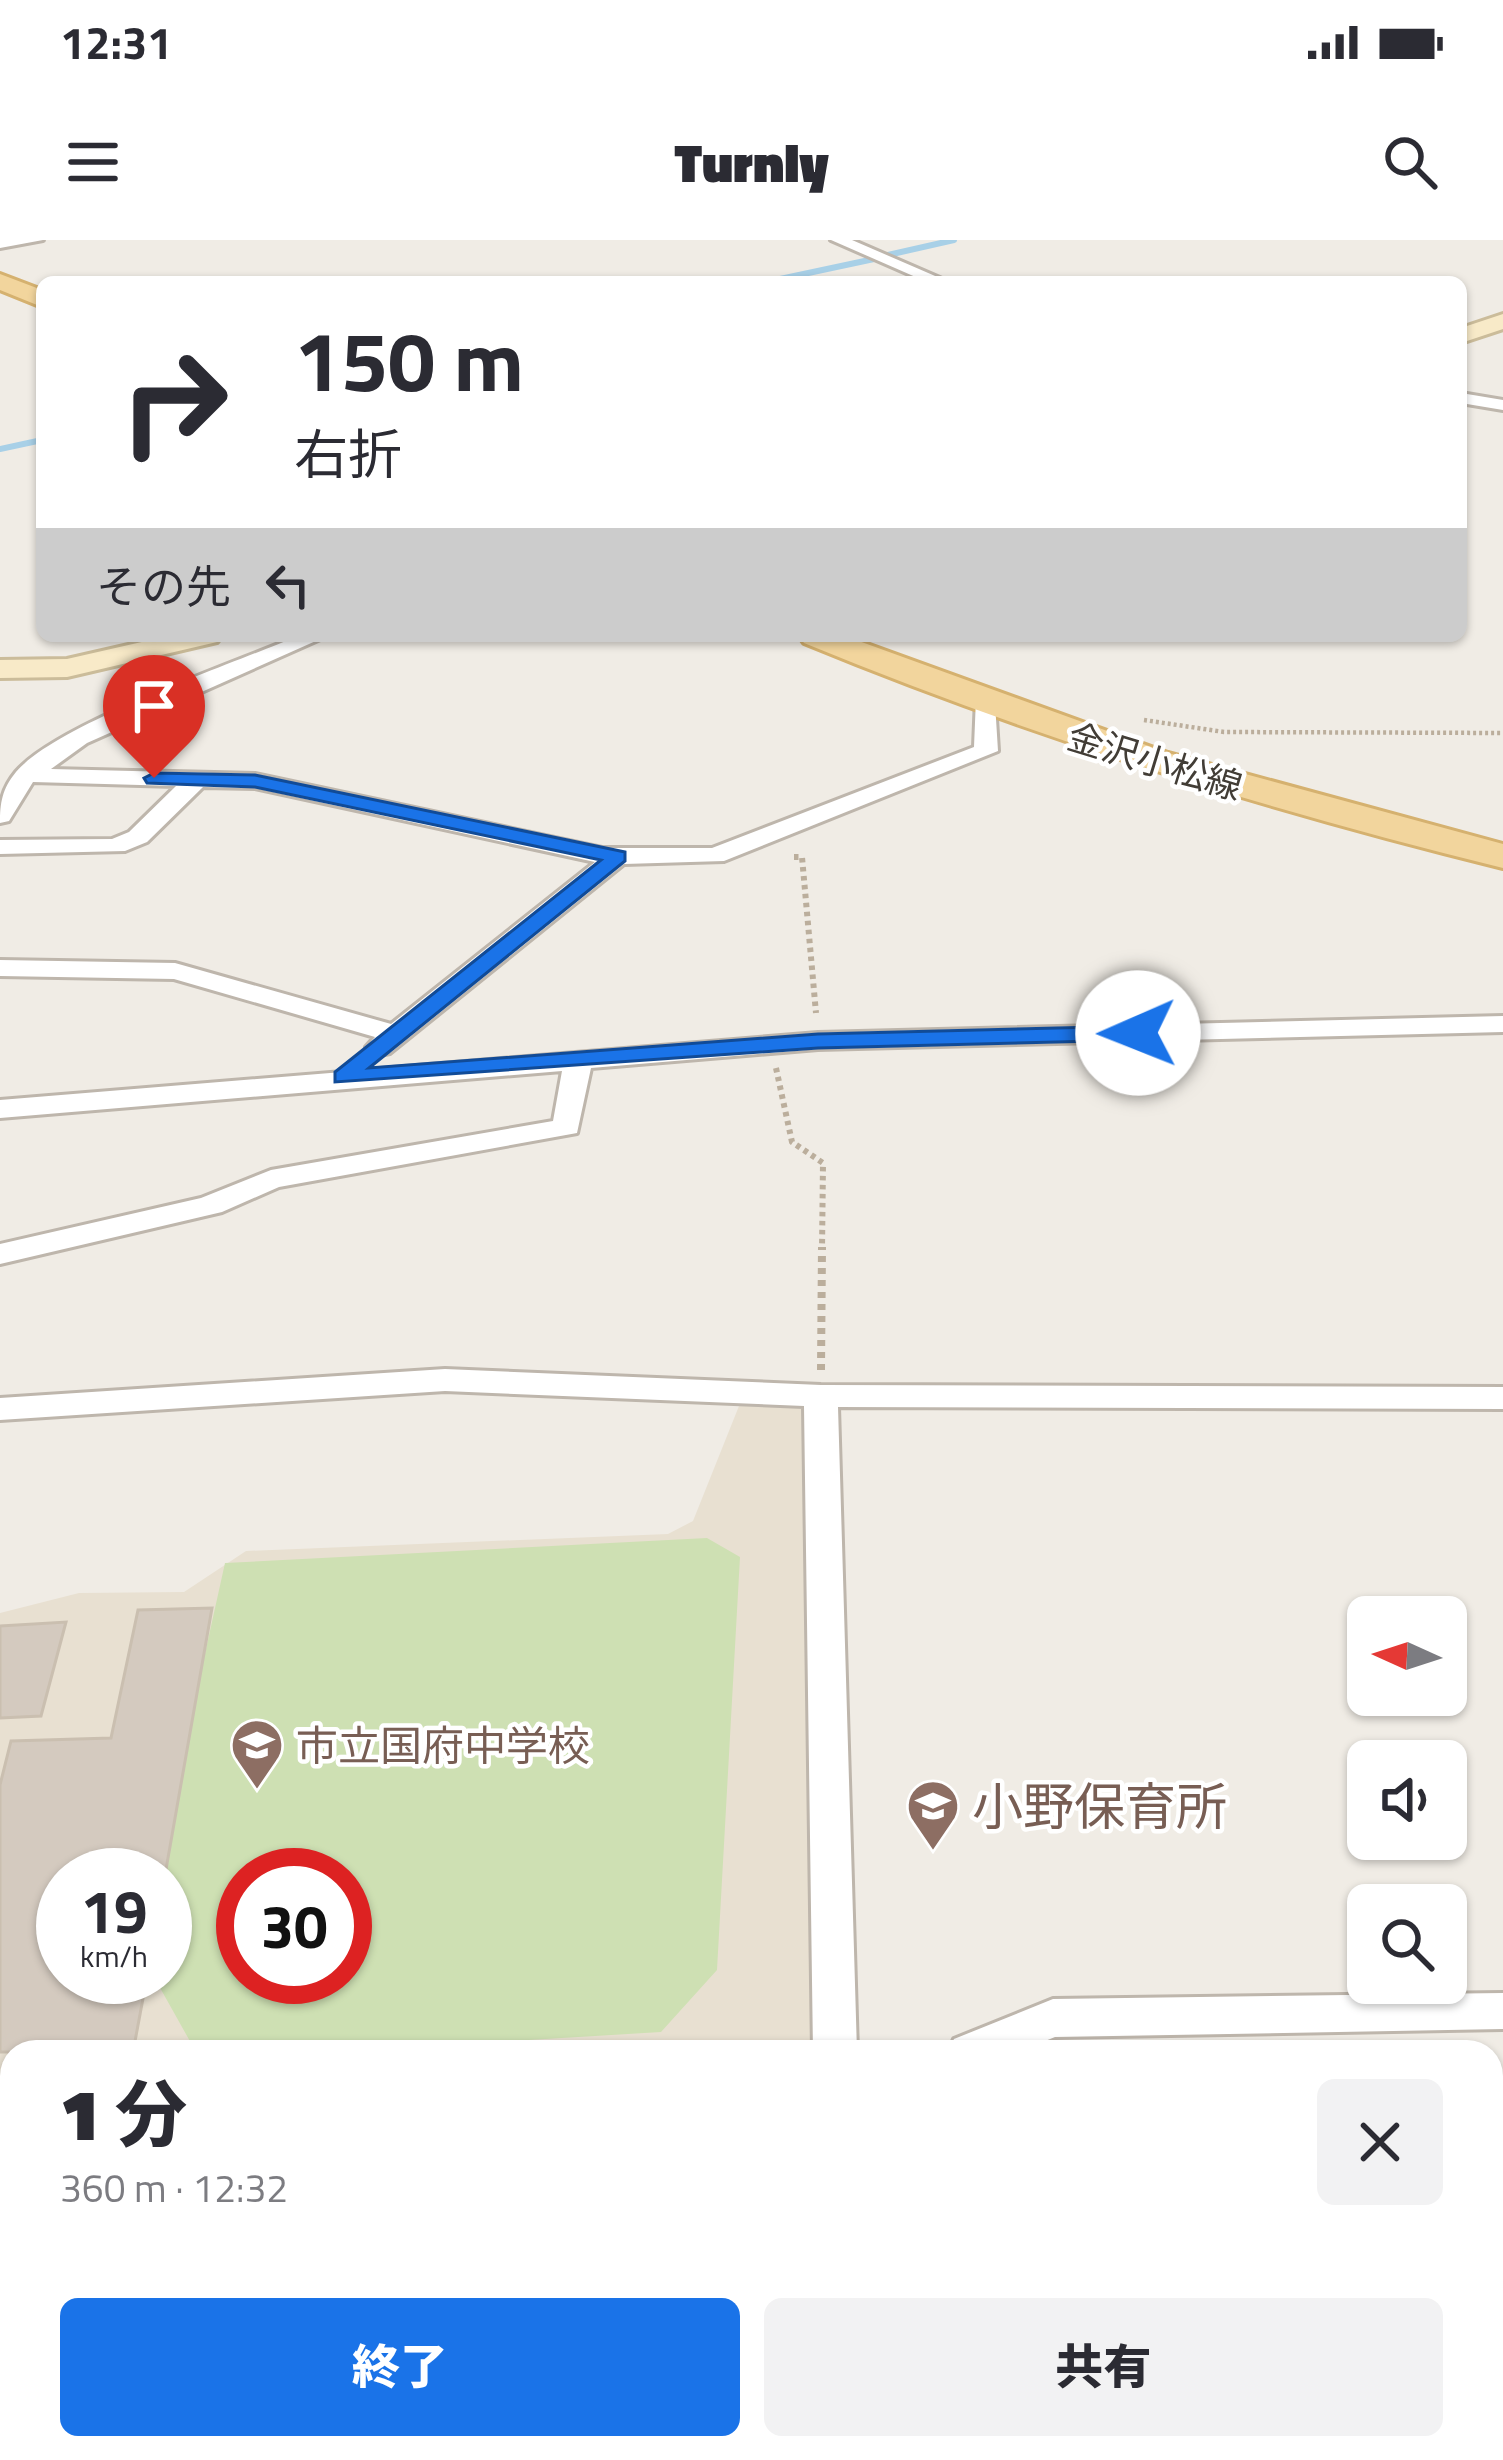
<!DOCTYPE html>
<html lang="ja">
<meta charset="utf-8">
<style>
:root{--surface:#fff;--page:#f2f2f3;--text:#2b2b33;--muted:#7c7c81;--accent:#1a73e8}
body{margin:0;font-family:"Titillium Web","Noto Sans JP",sans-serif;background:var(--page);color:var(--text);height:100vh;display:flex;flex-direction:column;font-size:45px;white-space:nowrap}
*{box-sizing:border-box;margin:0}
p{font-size:39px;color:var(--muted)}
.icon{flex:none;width:66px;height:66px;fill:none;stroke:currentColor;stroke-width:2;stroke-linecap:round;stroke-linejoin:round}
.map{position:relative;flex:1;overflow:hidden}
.side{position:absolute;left:0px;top:1800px;width:1503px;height:420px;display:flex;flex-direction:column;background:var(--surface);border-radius:36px 36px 0 0;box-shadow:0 3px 9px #0004}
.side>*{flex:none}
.guide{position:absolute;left:36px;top:36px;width:1431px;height:366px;border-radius:18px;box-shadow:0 3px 9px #0004;background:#fff;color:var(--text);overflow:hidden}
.needle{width:78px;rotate:273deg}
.fabs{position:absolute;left:1347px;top:1356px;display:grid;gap:24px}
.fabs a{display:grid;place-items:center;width:120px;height:120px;border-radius:18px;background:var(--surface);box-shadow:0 3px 9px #0004;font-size:60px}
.speed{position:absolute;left:36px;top:1608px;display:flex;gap:24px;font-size:60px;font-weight:700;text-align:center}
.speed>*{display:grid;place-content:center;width:156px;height:156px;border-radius:50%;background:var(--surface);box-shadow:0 3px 9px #0004;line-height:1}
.speed small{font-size:30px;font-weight:400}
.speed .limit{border:18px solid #d22;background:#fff;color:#111}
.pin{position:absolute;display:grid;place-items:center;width:102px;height:102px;color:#fff;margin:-123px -51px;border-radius:50% 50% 50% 0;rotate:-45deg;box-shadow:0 0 12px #0007}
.pin .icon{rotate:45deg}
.me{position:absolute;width:132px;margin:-66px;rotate:269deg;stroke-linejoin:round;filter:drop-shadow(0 0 9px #0008)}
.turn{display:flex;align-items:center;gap:42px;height:252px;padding:0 60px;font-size:54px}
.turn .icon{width:156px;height:156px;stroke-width:2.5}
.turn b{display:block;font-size:84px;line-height:102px}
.then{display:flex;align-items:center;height:114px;padding:0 60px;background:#0003;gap:24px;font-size:45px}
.round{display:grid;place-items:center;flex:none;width:126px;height:126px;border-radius:18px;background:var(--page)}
.headline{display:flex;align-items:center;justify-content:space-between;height:204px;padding:0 60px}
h1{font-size:72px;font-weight:800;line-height:90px}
.button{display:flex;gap:24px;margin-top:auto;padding:24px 60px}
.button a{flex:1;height:138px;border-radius:18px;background:var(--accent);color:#fff;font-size:48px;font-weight:800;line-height:138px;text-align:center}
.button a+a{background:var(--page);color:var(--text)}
.status{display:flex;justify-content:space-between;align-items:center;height:84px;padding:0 60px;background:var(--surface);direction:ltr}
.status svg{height:33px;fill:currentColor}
header{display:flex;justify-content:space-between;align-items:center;height:156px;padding:0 60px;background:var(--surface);font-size:54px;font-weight:800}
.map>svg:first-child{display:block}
</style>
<div class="status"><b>12:31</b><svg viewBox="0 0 49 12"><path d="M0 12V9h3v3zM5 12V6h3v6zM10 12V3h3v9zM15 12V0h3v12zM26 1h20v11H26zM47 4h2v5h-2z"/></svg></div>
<header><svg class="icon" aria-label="menu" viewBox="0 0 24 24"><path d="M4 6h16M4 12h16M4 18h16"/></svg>Turnly<svg class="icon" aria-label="search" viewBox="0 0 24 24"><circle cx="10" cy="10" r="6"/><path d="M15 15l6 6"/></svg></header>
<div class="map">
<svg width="1503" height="2220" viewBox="0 0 1503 2220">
<rect width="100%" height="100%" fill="#f0ece5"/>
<!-- education -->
<path fill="#e8e0d1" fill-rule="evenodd" d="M741 1161 809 1165 828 1812H12V2038H0V1373L79 1353 184 1352 246 1311 668 1294 693 1281ZM63 1635H165V1737H63ZM243 1635H345V1737H243Z"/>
<!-- green -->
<path fill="#cee0b3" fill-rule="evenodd" d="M707 1298 740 1317 717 1730 661 1792 332 1812H196L154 1737H165V1635H156L225 1323ZM243 1635H345V1737H243Z"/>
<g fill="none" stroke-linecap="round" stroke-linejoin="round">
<!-- stream -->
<g stroke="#a8d0e7" stroke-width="6">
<path d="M888 15 954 0"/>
<path d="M766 42 874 19"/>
<path d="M0 209 42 200"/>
</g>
</g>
<!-- building -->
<g fill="#d4cabf" stroke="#cabfb0" stroke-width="3">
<path d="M212 1368 165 1635H63V1737H147L133 1812H0V1545L11 1501 111 1498 138 1370Z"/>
<path d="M66 1382 41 1476 0 1478V1386Z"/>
</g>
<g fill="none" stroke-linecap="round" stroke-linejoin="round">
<!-- street casing -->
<g stroke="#beb6ac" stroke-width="6">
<g id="street">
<path d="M0 0H43L0 8Z"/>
<path d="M831 0H852L949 42H927Z"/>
<path d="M1461 153 1503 160V170L1461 163Z"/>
<path d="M298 396H327L87 503 51 529 255 534 602 608H712L974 507 976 458 995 463 998 511 724 621 624 624 390 813 380 815 366 807 375 797 174 739 0 736V720L175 723 391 784 595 622 255 548 203 547 147 602 125 611 0 614V600L112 599 129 592 176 546 33 542 9 581 0 583C0 563 2 549 16 532 57 484 232 424 298 396Z"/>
<path d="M1503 776V792L818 809 591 828 577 893 279 947 222 972 0 1024V1004L201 958 271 930 553 881 562 831 0 878V860L818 793Z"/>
<path d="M445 1129 821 1145 1503 1147V1169L838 1167 857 1812H813L804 1166 445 1151 0 1180V1158Z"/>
<path d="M1503 1753V1789L1055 1797 1018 1812H948L954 1799 1053 1759Z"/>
<path d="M150 2208H212L207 2220H145Z"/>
<path d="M656 2208H706L705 2220H655Z"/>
<path d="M1009 2208H1059L1061 2220H1011Z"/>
</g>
</g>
<!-- secondary casing -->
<g stroke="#cbbc9a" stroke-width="6">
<g id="secondary">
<path d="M1503 74V89L1461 103V88Z"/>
<path d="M168 396H222L217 402 67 437 0 438V420L67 419Z"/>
</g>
</g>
<!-- primary casing -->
<g stroke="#d5b16f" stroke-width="6">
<g id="primary">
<path d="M0 34 42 50V67L0 50Z"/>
<path d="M799 396H845L1168 513 1503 604V628C1264 569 1032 497 804 403Z"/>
</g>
</g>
<!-- path-far2 -->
<path stroke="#bbae9c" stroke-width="4.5" stroke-dasharray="3 3" stroke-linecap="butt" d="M1144 480 1224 492 1503 493"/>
<!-- path-far1 -->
<g stroke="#bbae9c" stroke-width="6" stroke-dasharray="4.5 4.5" stroke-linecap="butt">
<path d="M794 617H802L816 773"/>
<path d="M776 828 792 902 823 923 822 1010"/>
</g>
<!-- path -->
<path stroke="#bbae9c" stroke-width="8" stroke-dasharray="6 6" stroke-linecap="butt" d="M821 1130 822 1007"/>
<!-- street -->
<use href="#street" fill="#fff" fill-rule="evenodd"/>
<!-- secondary -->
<use href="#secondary" fill="#f8eac8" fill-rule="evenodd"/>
<!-- primary -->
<use href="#primary" fill="#f2d59d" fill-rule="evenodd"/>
</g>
<!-- route -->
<path fill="#1a73e8" stroke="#114b97" stroke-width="3" d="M154 533 255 535 625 612V621L369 828 818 794 1138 786 1149 793 1138 800 818 808 335 842V832L601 620 255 547 147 543 144 538Z"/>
<!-- icons -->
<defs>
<g id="school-pin" transform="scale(2.7)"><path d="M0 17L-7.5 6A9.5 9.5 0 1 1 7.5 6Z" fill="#8d6e63" stroke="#fff"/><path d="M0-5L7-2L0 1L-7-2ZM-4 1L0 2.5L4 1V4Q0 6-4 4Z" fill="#fff"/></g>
</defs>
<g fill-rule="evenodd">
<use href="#school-pin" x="257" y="1505"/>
<use href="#school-pin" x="933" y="1566"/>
</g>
<g text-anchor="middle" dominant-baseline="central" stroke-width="9" stroke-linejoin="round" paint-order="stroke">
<!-- far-street labels -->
<g font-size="36" fill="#423d36" stroke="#fff">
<text transform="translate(1155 521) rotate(17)">金沢小松線</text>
</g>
<!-- education labels -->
<g font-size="42" fill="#785e54" stroke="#fff" text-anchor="start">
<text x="296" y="1505">市立国府中学校</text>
</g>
<!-- near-education labels -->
<g font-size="51" fill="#785e54" stroke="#fff" text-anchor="start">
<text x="972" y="1566">小野保育所</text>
</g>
</g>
</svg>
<div class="fabs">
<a><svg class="needle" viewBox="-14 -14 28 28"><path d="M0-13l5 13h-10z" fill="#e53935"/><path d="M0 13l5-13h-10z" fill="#7c7c81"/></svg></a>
<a><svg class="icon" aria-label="sound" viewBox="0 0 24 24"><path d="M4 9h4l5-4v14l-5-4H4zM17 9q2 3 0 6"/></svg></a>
<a><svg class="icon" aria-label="search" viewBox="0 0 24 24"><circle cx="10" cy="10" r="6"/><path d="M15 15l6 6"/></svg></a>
</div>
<div class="speed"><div>19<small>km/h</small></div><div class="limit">30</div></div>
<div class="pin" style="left:154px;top:538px;background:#d93025"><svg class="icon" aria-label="arrive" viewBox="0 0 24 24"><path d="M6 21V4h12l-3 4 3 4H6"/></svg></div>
<svg class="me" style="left:1138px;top:793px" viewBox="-20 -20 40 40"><circle r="19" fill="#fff"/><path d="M0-13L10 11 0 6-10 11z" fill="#1a73e8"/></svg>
<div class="guide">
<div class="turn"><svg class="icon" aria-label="right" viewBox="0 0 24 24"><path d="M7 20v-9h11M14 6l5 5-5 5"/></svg><div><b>150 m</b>右折</div></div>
<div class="then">その先<svg class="icon" aria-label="left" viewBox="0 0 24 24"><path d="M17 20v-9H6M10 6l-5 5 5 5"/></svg></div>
</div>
<section class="side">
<div class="headline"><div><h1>1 分</h1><p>360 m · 12:32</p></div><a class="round"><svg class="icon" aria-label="close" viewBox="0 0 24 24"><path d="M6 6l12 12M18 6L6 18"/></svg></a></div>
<div class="button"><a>終了</a><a>共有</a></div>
</section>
</div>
